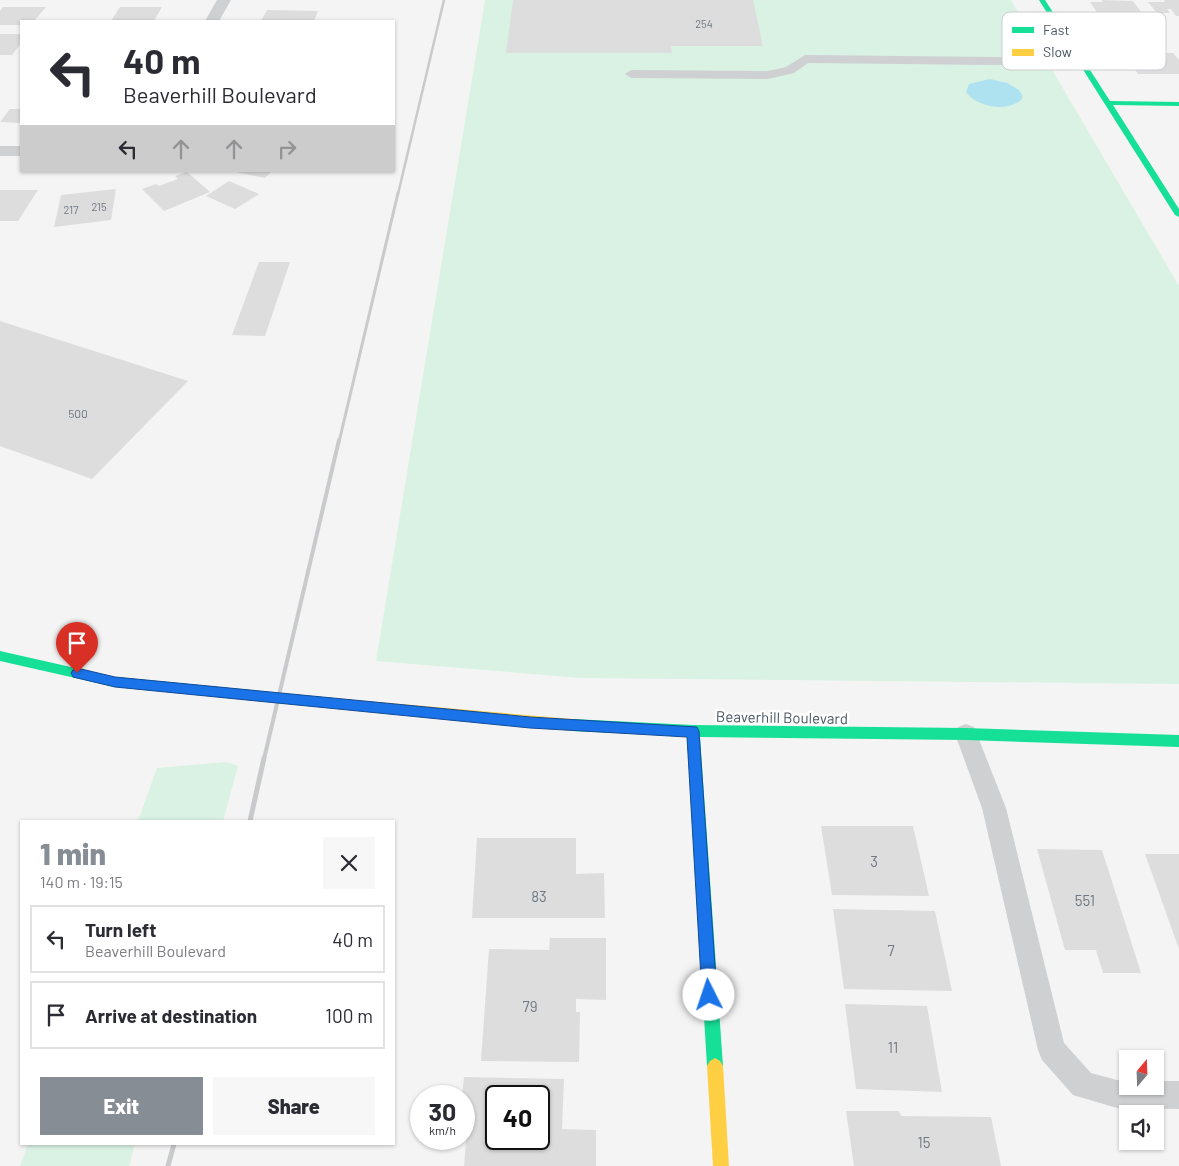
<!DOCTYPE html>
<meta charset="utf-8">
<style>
:root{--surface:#fff;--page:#f7f7f7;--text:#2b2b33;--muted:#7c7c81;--line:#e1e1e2;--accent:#868d94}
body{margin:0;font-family:Barlow,sans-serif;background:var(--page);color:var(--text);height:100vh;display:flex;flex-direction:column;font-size:19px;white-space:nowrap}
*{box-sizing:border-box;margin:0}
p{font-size:16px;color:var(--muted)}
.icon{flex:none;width:28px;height:28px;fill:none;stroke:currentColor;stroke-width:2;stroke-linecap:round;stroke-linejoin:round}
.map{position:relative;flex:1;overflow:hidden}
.sheet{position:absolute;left:20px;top:820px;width:375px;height:325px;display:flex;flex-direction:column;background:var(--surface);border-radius:0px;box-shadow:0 1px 4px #0004}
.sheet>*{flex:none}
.guide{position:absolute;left:20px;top:20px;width:375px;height:152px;border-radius:0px;box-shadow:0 1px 4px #0004;background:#fff;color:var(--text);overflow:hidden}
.needle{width:32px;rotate:19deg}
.controls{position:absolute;left:1119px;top:1050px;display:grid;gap:10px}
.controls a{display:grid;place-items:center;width:45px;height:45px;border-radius:0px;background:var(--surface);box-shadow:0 1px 4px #0004;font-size:25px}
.speed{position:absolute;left:410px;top:1085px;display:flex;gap:10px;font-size:25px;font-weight:700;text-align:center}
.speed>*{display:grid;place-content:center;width:65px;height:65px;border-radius:50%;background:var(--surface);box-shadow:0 1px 4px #0004;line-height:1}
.speed small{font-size:12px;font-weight:400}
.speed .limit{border:2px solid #111;border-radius:8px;background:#fff;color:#111}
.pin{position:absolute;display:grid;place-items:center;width:42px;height:42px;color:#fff;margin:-51px -21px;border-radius:50% 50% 50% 0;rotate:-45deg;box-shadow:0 0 5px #0007}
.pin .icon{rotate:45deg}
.me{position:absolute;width:55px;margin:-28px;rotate:356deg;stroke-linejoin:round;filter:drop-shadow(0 0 4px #0008)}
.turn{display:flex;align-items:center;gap:18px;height:105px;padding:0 20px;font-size:22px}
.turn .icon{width:65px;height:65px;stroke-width:2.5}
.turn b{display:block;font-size:35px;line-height:42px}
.lanes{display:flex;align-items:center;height:48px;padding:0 20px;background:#0003;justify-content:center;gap:25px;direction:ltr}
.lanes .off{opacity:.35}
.round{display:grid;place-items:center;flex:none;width:52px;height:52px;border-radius:0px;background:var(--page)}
.summary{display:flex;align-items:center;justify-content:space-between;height:85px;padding:0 20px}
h1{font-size:30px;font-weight:800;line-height:38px;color:var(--accent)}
.action{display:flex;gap:10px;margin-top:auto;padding:10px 20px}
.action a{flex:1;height:58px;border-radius:0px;background:var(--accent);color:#fff;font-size:20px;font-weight:800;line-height:58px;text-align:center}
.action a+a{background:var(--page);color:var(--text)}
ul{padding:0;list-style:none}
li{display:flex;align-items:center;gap:15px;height:68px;margin:0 10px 8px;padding:0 10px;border:2px solid var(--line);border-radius:0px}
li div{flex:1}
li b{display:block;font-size:19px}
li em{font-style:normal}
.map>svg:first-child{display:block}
</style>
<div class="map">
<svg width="1179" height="1166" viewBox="0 0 1179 1166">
<rect width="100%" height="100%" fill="#f4f4f4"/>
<!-- green -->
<g fill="#d9f2e3">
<path d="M485 0H1011L1179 286V684L581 678 376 661Z"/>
<path d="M227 762 238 766 223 821H138L157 768Z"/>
<path d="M28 1144H135L129 1166H20Z"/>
</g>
<!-- water -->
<path fill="#aee2f0" d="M990 79 1007 83 1019 90 1022 95V99C1008 113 976 107 966 92L969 84Z"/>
<!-- building -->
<g fill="#ddddde" fill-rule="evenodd">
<path d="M513 0H753L763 46H671L672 53H506Z"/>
<path d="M1101 0 1133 1 1141 12H1129L1131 15H1099L1090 2H1103Z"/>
<path d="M1164 0H1179V16H1176L1171 9H1167L1170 13H1157L1148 2H1165Z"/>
<path d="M3 7H46L34 21H21V25H0V11Z"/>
<path d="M120 7H162L154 21H111Z"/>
<path d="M267 10 318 11 314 21H261Z"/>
<path d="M0 34H21V43L12 55H0Z"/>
<path d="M1147 53H1173L1179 60V74H1138L1127 58H1151Z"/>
<path d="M10 109H21V120L19 123 0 122Z"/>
<path d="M231 171H272L265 178Z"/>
<path d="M187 172 210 192 164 211 142 189 156 184 159 186 178 179 175 176Z"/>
<path d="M229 181 259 194 235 209 206 196Z"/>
<path d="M116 189 111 220 54 227 61 195Z"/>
<path d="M0 190H38L18 221H0Z"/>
<path d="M259 262H290L265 336 232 335Z"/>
<path d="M0 321 188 381 92 479 0 446Z"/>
<path d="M821 826H913L929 896 832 895Z"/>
<path d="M477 838H576V874L604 873 605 918H472Z"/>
<path d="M1037 849 1102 850 1141 973H1103L1096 950H1065Z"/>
<path d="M1145 854H1179V949Z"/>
<path d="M833 909 935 911 952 991 844 989Z"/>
<path d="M550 938H606V1000L576 999V1012H580L579 1062 481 1061 489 949 549 950Z"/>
<path d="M845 1004 927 1006 942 1092 856 1089Z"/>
<path d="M464 1077 564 1079 562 1129 596 1130V1166H464L468 1117H464V1096H462ZM496 1096H539V1139H496Z"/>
<path d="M846 1111H899L901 1116 991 1117 1001 1166H854Z"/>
</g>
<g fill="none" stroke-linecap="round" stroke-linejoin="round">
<!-- lane -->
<g fill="#ced0d2" fill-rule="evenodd">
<path d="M805 55 1082 58 1088 62 1082 66 808 63 794 73 768 79 631 78 625 74 631 70 768 71 786 67Z"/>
<path d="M966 724 974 727 1006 808 1064 1043 1091 1073 1117 1080H1128V1086H1155V1081H1179V1109L1117 1108 1073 1095 1042 1060 1038 1050 982 808 955 734 958 727Z"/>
</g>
<!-- street -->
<g fill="#ced0d2" fill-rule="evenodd">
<path d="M217 0H231L219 21H205Z"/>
<rect x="0" y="146" width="21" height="10"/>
</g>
<!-- fast -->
<g fill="#16e098" fill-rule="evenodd">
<path d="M1039 0H1045L1110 101 1179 102V106L1113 105 1179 209V217L1175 215Z"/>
<path d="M0 651 115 677 333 698 337 699 339 703 337 707 333 708 115 687 0 661Z"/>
<path d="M572 719 693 725 966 728 1179 735V747L966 740 700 737 723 1066 720 1071 715 1074 710 1071 707 1066 687 736 572 731 568 729 566 725 568 721Z"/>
</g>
<!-- slow -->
<g fill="#ffcf43" fill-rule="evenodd">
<path d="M333 698 572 719 576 721 578 725 576 729 572 731 333 708 329 707 327 703 329 699Z"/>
<path d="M715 1058 720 1061 723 1066 729 1166H713L707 1066 710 1061Z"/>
</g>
<!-- rail-far3 -->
<path stroke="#c9cacc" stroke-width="2.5" d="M398 194 444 0"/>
<!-- rail-far2 -->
<path stroke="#c9cacc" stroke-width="3" d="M339 442 398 193"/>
<!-- rail-far1 -->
<path stroke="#c9cacc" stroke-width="4" d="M264 759 339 440"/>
<!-- rail -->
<g stroke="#c9cacc" stroke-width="5">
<path d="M250 821 264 758"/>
<path d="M168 1166 174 1144"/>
</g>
</g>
<!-- route -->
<path fill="#1a73e8" stroke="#114b97" d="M77 668 115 677 530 717 697 727 699 731 717 995 715 1000 709 1002 704 1000 702 995 687 737 530 728 115 687 73 677 71 673 73 670Z"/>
<g text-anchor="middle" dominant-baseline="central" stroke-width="5" stroke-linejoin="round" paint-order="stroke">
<!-- far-number labels -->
<g font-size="11" fill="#707881">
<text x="704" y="23">254</text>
<text x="99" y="206">215</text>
<text x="71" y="209">217</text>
</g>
<!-- number labels -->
<g font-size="12" fill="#707881">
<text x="78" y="413">500</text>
</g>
<!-- street labels -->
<g font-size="15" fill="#4a5661" stroke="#fff">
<text transform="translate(782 717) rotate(1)">Beaverhill Boulevard</text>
</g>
<!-- near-number labels -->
<g font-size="15" fill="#707881">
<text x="874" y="861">3</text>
<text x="539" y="896">83</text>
<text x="1085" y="900">551</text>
<text x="891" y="950">7</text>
<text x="530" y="1006">79</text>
<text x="893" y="1047">11</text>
<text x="924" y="1142">15</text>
</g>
</g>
<!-- legend -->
<rect x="1002" y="12" width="164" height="58" rx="8" fill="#fff" stroke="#c9ccd0" stroke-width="1"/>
<rect x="1012" y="27" width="22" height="6" fill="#16e098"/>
<rect x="1012" y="49" width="22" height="7" fill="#ffcf43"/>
<g font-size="14" fill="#4a5661">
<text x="1043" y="35">Fast</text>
<text x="1043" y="57">Slow</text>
</g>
</svg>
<div class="controls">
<a><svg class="needle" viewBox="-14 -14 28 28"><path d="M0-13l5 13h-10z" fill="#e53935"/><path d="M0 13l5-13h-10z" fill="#7c7c81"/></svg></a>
<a><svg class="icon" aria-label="sound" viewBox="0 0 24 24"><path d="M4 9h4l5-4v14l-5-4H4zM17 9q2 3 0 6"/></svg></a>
</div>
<div class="speed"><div>30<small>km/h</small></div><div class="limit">40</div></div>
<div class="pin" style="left:77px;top:673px;background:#d93025"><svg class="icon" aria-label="arrive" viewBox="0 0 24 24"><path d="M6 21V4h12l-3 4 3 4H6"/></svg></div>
<svg class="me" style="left:709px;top:995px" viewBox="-20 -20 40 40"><circle r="19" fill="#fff"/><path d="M0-13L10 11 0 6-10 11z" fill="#1a73e8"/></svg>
<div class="guide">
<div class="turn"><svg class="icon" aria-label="left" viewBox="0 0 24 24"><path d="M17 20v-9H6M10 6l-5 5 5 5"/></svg><div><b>40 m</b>Beaverhill Boulevard</div></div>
<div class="lanes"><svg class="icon" aria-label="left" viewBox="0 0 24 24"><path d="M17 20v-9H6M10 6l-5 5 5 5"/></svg><svg class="icon off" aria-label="ahead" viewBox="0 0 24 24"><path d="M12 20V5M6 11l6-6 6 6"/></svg><svg class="icon off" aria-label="ahead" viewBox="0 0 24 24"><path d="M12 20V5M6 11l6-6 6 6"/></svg><svg class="icon off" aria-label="right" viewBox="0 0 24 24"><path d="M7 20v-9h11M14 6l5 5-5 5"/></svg></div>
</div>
<section class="sheet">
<div class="summary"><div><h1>1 min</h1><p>140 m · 19:15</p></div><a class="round"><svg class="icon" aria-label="close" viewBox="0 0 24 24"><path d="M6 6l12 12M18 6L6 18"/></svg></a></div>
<ul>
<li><svg class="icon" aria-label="left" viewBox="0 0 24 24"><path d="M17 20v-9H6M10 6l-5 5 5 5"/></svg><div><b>Turn left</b><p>Beaverhill Boulevard</p></div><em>40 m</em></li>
<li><svg class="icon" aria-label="arrive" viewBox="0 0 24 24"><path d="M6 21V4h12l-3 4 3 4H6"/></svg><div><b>Arrive at destination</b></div><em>100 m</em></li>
</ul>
<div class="action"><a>Exit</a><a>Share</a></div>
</section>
</div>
